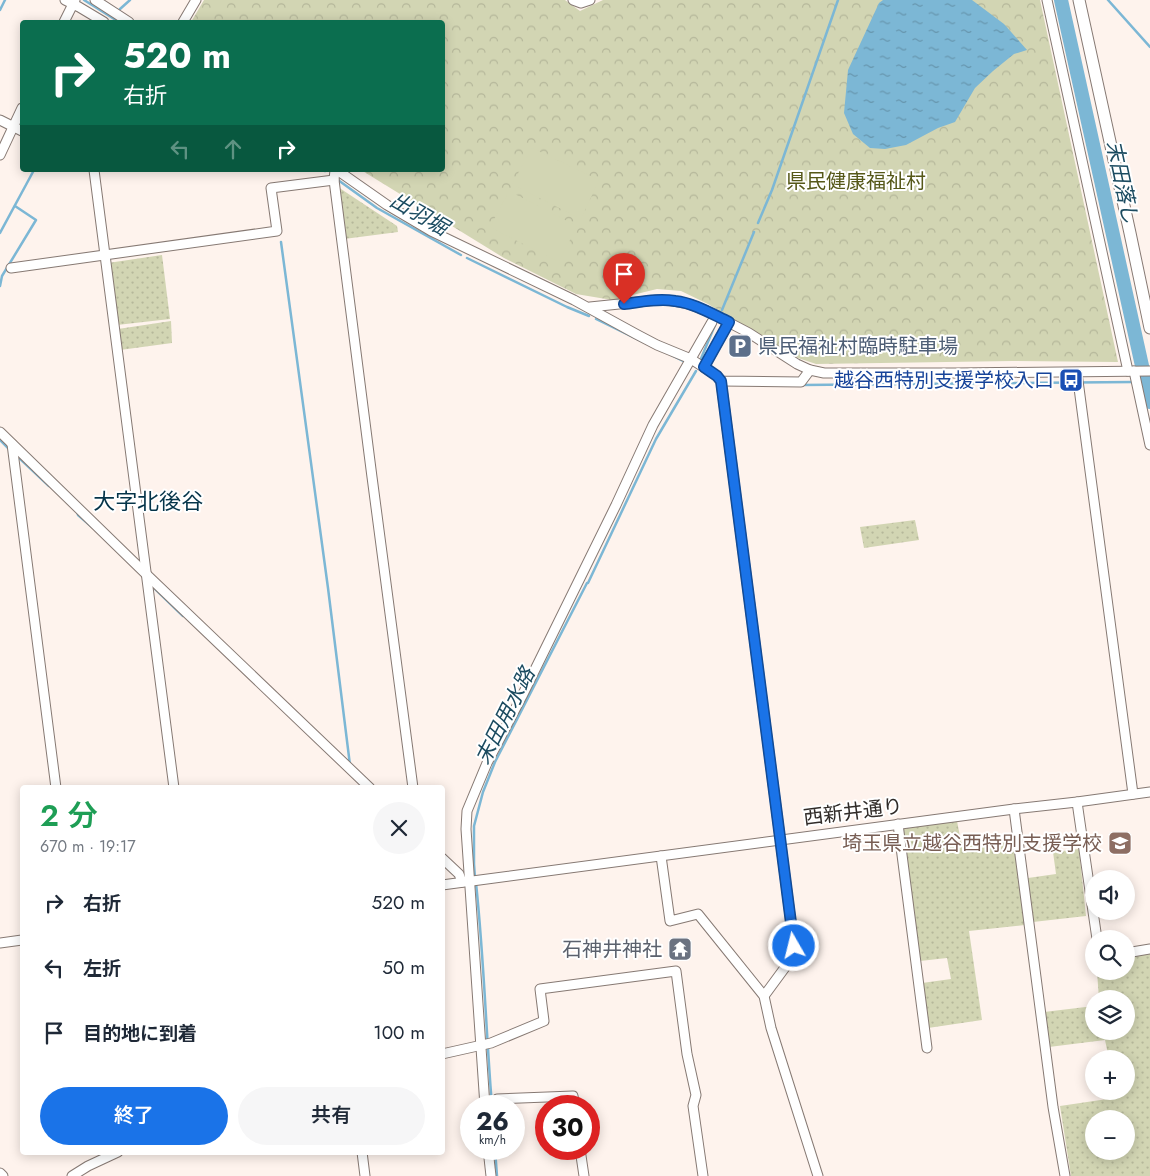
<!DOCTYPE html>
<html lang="ja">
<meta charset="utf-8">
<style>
:root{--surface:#fff;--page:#f6f6f7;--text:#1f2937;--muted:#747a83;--accent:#1a73e8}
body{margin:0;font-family:Jost,"Noto Sans JP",sans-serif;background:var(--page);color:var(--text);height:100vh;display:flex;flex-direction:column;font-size:19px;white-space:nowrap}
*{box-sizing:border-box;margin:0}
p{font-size:16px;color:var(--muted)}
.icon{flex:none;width:28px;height:28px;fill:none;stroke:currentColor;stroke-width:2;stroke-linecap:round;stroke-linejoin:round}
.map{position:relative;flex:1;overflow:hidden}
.details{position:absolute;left:20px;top:785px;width:425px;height:370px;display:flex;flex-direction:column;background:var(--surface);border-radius:5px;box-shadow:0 2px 12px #0003}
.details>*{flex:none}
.banner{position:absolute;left:20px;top:20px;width:425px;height:152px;border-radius:5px;box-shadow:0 2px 12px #0003;background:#0b6e4f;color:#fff;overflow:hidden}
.tools{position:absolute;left:1085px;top:870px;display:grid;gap:10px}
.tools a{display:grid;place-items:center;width:50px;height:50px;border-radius:50%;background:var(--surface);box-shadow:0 2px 12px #0003;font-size:25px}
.speed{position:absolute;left:460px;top:1095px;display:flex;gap:10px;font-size:25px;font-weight:700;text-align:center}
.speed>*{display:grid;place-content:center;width:65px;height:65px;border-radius:50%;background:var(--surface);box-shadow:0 2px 12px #0003;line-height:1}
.speed small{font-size:12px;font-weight:400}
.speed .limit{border:8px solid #d22;background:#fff;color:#111}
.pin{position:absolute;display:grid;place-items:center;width:42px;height:42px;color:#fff;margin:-51px -21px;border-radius:50% 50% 50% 0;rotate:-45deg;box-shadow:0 0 5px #0007}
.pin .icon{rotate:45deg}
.me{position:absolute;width:55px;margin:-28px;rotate:352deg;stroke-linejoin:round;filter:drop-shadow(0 0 4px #0008)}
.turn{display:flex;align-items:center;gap:18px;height:105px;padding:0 20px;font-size:22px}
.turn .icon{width:65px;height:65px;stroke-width:2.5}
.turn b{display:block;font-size:35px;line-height:42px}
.lanes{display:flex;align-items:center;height:48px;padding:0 20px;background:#0003;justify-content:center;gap:25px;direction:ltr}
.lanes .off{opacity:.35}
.round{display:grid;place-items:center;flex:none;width:52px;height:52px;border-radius:26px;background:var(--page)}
.head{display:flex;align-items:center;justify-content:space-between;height:85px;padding:0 20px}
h1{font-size:30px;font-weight:600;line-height:38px;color:#1e9e55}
.cta{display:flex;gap:10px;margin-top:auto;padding:10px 20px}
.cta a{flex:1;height:58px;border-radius:30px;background:var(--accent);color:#fff;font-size:20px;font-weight:600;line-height:58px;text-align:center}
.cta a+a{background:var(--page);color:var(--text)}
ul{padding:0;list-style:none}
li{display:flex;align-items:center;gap:15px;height:65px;padding:0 20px}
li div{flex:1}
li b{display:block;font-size:19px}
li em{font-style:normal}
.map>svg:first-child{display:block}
</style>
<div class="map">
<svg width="1150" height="1176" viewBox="0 0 1150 1176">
<defs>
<pattern id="grass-dots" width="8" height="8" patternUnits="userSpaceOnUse" patternTransform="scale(1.25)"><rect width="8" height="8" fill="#d2d5b3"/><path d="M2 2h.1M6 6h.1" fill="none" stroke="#b5b79a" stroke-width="1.8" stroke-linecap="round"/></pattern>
<pattern id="forest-crowns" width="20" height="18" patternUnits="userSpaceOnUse" patternTransform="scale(1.25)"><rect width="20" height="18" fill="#d2d5b3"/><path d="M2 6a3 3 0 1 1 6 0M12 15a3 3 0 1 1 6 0" fill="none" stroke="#b5b79a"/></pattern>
<pattern id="water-ripples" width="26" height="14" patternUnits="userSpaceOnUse" patternTransform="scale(1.25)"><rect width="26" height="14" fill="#7cb7d5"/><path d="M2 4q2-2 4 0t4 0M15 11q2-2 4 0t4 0" fill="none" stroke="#6695ad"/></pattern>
</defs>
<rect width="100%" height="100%" fill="#fef3ed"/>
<!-- grass -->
<g fill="url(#grass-dots)" fill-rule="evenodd">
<path d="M338 187 397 226 398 232 344 239Z"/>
<path d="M162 255 170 319 117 325 108 263Z"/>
<path d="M171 321 172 343 120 350 118 329Z"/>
<path d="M915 520 919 540 864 548 860 527Z"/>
<path d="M957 821 961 842 1013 836 1025 925 969 931 982 1020 928 1028 922 983 951 979 947 958 920 961 902 828Z"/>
<path d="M1079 849 1086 916 1033 922 1028 878 1056 874 1053 852Z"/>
<path d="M1150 954V1176H1071L1060 1106 1114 1098 1113 1091H1126V1059H1109L1105 1040 1049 1047 1044 1012 1094 1006V1031H1126V999H1099L1097 971H1126V957ZM1094 1119H1126V1151H1094Z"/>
</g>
<!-- forest -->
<path fill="url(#forest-crowns)" d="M204 0H565L580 11 603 0H1040L1118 362 1012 361 816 364 792 356 708 304 681 291 657 289 612 300 576 294 504 258 361 170H442V22H191Z"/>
<!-- garden -->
<g fill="#d2d5b3">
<path d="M532 148 599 180 581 219 512 184Z"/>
<path d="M509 191 577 226 559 262 490 227Z"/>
</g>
<!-- water -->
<path fill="url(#water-ripples)" d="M883 0H972L1004 24 1027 50 1014 54 993 71 975 88 955 122 938 128 906 145 885 149 870 148 853 134 844 113 848 70 879 3Z"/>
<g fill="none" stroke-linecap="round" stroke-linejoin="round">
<!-- stream -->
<g stroke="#7cb7d5" stroke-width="2.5">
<path d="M84 0 119 22"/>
<path d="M1108 0 1150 47"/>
<path d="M120 9 130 0"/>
<path d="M0 10 5 0"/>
<path d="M324 170 325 171"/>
<path d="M338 180 377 208 461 255"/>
<path d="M758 223 772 190 838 0"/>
<path d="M0 233 34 170"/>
<path d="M281 242 328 588 350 765"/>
<path d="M467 258 567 307 589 316"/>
<path d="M0 286 2 276 36 220 15 206"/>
<path d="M722 310 754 232"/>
<path d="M596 319 643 342"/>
<path d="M671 355 683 361"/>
<path d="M700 361 715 325"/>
<path d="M1139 383H1146"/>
<path d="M802 385 1134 382"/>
<path d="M0 440 10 450"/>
<path d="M16 455 49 486"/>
<path d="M77 511 78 515 92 527"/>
<path d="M151 585 183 616"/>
<path d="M475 878 474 864V826L483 792 495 762 587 583H588L656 439 696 371"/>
<path d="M476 883C484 958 486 1032 492 1106"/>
<path d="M495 1149 497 1176"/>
</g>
<!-- river -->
<path stroke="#7cb7d5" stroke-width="14" d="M1061 0 1150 402"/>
<!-- minor casing -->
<g stroke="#867973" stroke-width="11">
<g id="minor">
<path d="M65 0 79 7 104 22"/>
<path d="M95 0 129 22"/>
<path d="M573 0 581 3 590 0"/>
<path d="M1047 0 1128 371"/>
<path d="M64 22 75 0"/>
<path d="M183 22 196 0"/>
<path d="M0 120 22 131"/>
<path d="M0 155 22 108"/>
<path d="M94 170 174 788"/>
<path d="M335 170 334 180 372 477 413 788"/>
<path d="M337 170 387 205 431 231 574 300 636 334 657 345 691 359 717 376 721 381 801 382 810 370"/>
<path d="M11 268 277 231 271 188 334 180"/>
<path d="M590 307 658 300 674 301 689 304 707 311 749 333 797 364 810 370 824 373H956L1150 371"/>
<path d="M704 367 729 322"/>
<path d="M1134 371 1150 445"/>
<path d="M1077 373 1133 794"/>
<path d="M721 381 794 946 789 962 764 996"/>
<path d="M0 432 146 574 370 788"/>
<path d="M12 444 56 788"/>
<path d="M1077 802 1097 939"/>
<path d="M1014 809 1053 1107 1065 1176"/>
<path d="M898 824 927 1048"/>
<path d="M661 856 670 921 698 914 764 996 771 1028 818 1176"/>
<path d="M442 858 459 874 462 882"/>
<path d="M442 885 1014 809 1077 802 1150 792"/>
<path d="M0 943 22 940"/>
<path d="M1126 953 1150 949"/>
<path d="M442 1054 491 1043 544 1021 540 989 676 971 687 1054 696 1095 693 1106 703 1176"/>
<path d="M497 1099 573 1096 575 1106"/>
<path d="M485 1106 466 829 467 811 487 763 522 696 616 505 653 425 712 322"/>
<path d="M488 1149 491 1176"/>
<path d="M580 1149 584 1176"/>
<path d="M362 1152 365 1176"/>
<path d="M0 1173 3 1176"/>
<path d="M72 1176 88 1166 118 1152"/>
</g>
</g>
<!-- major casing -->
<g stroke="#867973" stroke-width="13">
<path id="major" d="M1079 0 1130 233 1150 328"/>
</g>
<!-- minor -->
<use href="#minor" stroke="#fff" stroke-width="9"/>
<!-- major -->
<use href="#major" stroke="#fff" stroke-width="11"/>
</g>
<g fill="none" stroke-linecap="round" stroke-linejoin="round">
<!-- route casing -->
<g stroke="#114b97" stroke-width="12">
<path id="route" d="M624 304C641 302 658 298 675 301 694 303 712 314 729 322L704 367 717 376 721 381 794 946"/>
</g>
<!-- route -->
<use href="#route" stroke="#1a73e8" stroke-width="9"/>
</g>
<!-- icons -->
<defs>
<g id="parking-square" transform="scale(1.25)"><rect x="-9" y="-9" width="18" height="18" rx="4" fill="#5c6f8a" stroke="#fff"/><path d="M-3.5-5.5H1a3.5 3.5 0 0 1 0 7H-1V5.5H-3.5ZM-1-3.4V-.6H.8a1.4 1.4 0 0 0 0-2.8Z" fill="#fff"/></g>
<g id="bus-square" transform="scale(1.25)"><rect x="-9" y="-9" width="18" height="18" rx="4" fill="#1a4fb4" stroke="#fff"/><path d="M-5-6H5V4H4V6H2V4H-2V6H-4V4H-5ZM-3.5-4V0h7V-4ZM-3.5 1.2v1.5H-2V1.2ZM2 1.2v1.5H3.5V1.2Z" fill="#fff"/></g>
<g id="school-square" transform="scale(1.25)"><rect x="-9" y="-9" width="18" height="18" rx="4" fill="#8d6e63" stroke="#fff"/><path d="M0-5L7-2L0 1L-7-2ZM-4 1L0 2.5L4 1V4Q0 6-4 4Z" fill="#fff"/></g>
<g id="temple-square" transform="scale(1.25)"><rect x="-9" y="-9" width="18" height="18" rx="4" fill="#6b7280" stroke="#fff"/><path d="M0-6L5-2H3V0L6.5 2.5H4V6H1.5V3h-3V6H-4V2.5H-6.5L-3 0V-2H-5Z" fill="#fff"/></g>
</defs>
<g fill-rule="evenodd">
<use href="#parking-square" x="740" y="346"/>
<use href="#bus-square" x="1071" y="380"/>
<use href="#school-square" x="1120" y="843"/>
<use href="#temple-square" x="680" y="949"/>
</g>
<g text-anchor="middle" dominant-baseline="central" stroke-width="4" stroke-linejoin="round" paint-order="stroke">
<!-- park labels -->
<g font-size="20" fill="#565819" stroke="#fff">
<text x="856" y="181">県民健康福祉村</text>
</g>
<!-- service labels -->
<g font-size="20" fill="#4e5e75" stroke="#fff" text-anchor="start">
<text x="758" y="346">県民福祉村臨時駐車場</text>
</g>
<!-- transit labels -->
<g font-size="20" fill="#164399" stroke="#fff" text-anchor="end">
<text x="1054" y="380">越谷西特別支援学校入口</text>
</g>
<!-- street labels -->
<g font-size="20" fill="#302b28" stroke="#fff">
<text transform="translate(853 812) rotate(-7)">西新井通り</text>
</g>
<!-- education labels -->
<g font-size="20" fill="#785e54" stroke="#fff" text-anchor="end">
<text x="1102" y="843">埼玉県立越谷西特別支援学校</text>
</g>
<!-- worship labels -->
<g font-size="20" fill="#5b616d" stroke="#fff" text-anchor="end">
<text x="662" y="949">石神井神社</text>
</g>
<!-- water labels -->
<g font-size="21" font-style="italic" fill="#1b4b60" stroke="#fff">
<text transform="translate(1122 182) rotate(78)">末田落し</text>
<text transform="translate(419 214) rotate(30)">出羽堀</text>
<text transform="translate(505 716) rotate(-63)">末田用水路</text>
</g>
<!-- quarter labels -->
<g font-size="22" fill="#053449" stroke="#fff">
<text x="148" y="501">大字北後谷</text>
</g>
</g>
</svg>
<div class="tools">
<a><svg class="icon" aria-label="sound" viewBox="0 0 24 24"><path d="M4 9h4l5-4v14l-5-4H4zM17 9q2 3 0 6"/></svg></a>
<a><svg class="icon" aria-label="search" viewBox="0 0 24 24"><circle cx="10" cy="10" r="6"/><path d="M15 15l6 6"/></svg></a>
<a><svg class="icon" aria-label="layers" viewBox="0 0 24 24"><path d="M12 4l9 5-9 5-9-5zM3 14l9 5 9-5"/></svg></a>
<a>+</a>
<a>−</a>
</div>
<div class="speed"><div>26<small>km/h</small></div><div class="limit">30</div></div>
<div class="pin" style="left:624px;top:304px;background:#d93025"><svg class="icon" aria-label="arrive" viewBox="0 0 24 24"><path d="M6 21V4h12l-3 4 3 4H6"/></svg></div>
<svg class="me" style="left:794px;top:946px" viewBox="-20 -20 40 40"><circle r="17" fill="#1a73e8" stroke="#fff" stroke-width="3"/><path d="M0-11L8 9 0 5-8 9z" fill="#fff"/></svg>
<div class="banner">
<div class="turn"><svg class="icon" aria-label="right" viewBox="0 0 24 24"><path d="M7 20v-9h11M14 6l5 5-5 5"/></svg><div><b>520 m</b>右折</div></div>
<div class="lanes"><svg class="icon off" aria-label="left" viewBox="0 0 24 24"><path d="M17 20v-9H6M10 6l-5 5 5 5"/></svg><svg class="icon off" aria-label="ahead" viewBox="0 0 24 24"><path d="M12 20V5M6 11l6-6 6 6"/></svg><svg class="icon" aria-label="right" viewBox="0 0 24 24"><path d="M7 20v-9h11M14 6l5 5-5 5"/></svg></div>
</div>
<section class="details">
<div class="head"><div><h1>2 分</h1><p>670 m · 19:17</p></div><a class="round"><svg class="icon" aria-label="close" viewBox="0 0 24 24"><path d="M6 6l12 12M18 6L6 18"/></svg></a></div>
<ul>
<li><svg class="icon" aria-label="right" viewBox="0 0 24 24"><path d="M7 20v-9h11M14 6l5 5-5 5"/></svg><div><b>右折</b></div><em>520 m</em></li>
<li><svg class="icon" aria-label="left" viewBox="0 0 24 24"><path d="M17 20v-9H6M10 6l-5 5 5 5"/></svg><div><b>左折</b></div><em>50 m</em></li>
<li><svg class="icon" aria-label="arrive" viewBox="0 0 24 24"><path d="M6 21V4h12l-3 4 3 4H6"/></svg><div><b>目的地に到着</b></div><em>100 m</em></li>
</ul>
<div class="cta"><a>終了</a><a>共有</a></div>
</section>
</div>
